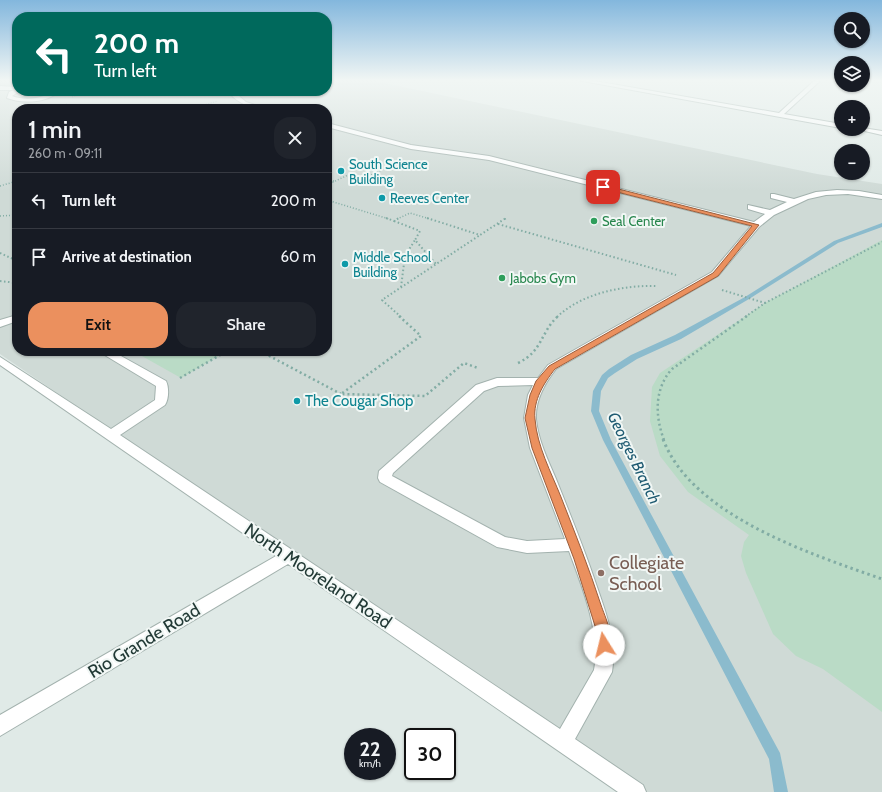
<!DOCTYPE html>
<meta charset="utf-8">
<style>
:root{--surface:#171b24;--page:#20242c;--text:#f1f3f6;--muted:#9ea1a6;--line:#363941;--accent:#eb905e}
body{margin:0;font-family:Cabin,sans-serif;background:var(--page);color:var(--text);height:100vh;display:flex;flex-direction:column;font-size:15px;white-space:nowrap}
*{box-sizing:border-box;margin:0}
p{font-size:13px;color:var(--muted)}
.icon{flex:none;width:22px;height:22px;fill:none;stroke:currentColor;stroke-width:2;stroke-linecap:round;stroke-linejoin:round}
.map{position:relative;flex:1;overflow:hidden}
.panel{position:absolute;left:12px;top:104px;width:320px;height:252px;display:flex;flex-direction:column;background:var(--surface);border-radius:16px;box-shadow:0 1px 3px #0004}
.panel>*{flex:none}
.banner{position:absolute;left:12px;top:12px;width:320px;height:84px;border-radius:16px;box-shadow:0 1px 3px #0004;background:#00695c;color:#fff;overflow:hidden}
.buttons{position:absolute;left:834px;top:12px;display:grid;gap:8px}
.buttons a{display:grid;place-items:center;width:36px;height:36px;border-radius:50%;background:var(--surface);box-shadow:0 1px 3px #0004;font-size:20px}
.speed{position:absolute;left:344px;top:728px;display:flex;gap:8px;font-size:20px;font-weight:700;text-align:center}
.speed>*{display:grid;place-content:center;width:52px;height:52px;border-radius:50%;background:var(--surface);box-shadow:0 1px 3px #0004;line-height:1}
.speed small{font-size:10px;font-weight:400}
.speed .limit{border:2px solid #111;border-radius:6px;background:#fff;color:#111}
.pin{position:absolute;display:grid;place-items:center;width:34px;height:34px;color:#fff;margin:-17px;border-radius:8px;box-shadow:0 2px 6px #0006}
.me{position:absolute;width:44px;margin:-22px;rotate:351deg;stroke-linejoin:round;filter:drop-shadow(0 0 3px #0008)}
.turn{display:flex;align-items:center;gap:14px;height:84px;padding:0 16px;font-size:18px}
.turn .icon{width:52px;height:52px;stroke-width:2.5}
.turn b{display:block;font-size:28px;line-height:34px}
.round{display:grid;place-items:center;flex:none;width:42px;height:42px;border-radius:16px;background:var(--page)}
.headline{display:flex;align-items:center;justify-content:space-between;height:68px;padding:0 16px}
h1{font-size:24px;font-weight:600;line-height:30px}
.button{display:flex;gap:8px;margin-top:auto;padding:8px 16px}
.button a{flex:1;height:46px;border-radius:16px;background:var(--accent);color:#111;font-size:16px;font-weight:600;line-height:46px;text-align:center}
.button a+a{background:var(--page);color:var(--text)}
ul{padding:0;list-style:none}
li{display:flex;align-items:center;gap:12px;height:56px;padding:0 16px;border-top:1px solid var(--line)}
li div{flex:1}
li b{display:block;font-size:15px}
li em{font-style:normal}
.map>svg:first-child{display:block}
</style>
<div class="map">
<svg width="882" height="792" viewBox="0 0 882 792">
<rect width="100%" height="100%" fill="#e0eae7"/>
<!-- built -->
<path fill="#cfdad6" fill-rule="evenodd" d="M0 80H17V91H327V80H370L817 174 882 184V792H640L0 354ZM17 109H327V351H17Z"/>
<!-- green -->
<g fill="#badbc6">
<path d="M882 240V712L823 669 796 656 773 634 746 573 741 556 744 542 749 535 688 492 660 456 650 421 652 387 660 373 765 303Z"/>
<path d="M133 351H227L181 378Z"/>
</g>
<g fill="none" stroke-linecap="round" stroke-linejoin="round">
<!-- stream -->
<path fill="#8bbbcd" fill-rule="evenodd" d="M882 223V227L838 243 749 299 681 339 637 359 615 373 608 378 601 391 599 411 611 440 780 753 788 792H774L769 759 603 440 591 411 593 391 602 375 609 369 631 355 675 335 745 297 834 241Z"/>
<!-- minor casing -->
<g stroke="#a3b2ae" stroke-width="2">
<g id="minor">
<path d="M577 80H589L779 113 815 80H821L784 114 841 124V128Z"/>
<path d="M0 86 17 87V91H20L12 96C22 100 35 99 44 96 50 94 53 91 60 91 47 103 23 104 7 98L9 92 14 90H0Z"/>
<path d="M227 91H233L246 102 267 109C250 109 238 103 227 91Z"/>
<path d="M327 123 411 145 489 156 754 222 765 214 748 209V205L770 210 787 202 771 198V194H774L794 199 816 192 837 190 859 191 882 195V199L848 194 826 195 808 199 774 215 759 227 718 276 556 369C545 383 535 400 536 419 538 440 548 460 556 479 570 514 584 548 596 584 606 613 617 641 612 672L575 739 643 785 646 792H618L288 564 0 736V715L276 556 0 365V357L111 429 155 400 156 386 98 351H112L166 381C169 387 169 399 165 405L120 435 560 729 594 670C601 633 582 586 569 551L527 553 497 547 380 482 378 478 379 471 476 385 497 378H538L548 365 712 272 751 226 489 160 411 149 327 127ZM533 385 528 395 524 418 530 448 565 539 527 541 505 537 392 476 393 473 484 391 498 386Z"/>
<path d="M863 128 882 131V135L856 129Z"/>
<path d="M17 315V321L0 327V320Z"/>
</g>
</g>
<!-- path-far4 -->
<g stroke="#82aca4" stroke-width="1" stroke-dasharray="1 1.5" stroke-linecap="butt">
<path d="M72 97 95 91"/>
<path d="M66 104 83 109"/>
<path d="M189 109 218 101"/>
</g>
<!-- path-far3 -->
<g stroke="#82aca4" stroke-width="1.5" stroke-dasharray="1 2" stroke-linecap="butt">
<path d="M327 181H334"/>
<path d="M327 185 348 175 363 179 400 161"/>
<path d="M0 186 17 181"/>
<path d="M327 200 389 219"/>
<path d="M0 216 17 215"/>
<path d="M397 219 410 213 430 219"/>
<path d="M505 219 507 218"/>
</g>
<!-- path-far2 -->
<g stroke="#82aca4" stroke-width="2" stroke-dasharray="1.5 2.5" stroke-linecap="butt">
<path d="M386 218 394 221 399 218"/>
<path d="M427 218 480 235 506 218"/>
<path d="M394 221 420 231 415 240 436 264"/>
<path d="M498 224 676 275"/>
<path d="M0 253 13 259"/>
<path d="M0 281 17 283"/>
<path d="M401 287 405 256 415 240"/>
<path d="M722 290 765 303"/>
<path d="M401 317 382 300 480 235"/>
<path d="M557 317C582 293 624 285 657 286"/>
<path d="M745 317 765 303 882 242"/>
</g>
<!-- path-far1 -->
<g stroke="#82aca4" stroke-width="2.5" stroke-dasharray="2 3" stroke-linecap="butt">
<path d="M399 316 421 336 341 394 425 396 464 363 478 368"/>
<path d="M260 351 341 394"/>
<path d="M518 363C543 351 540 333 558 316"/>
<path d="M180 378 227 351"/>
<path d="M664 440C655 416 654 389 672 369L747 316"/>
</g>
<!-- path -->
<path stroke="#82aca4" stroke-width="3" stroke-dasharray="2.5 3.5" stroke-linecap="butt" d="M663 439C692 516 811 554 882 579"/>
<!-- minor -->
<use href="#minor" fill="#fff" fill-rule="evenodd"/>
</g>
<!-- sky -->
<linearGradient id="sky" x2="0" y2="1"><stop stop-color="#83b7dd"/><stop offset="0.42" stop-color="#f1f6f4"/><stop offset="1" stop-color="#f1f6f4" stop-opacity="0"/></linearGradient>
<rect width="882" height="191" fill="url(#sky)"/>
<!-- route -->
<path fill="#eb905e" stroke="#995e3d" d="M603 185 759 225 718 276 555 369C544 383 533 400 535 419 537 446 551 472 561 497 575 533 589 568 601 605 605 617 615 637 609 649L604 651 600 649 595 626 574 559 532 448 525 418 530 395 536 381 549 366 713 273 752 226 601 188Z"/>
<!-- markers -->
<g fill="#0f9aa8" stroke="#f1f7f5" stroke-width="1.5">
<circle cx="341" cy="171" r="4"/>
<circle cx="382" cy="198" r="4"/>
<circle cx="345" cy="264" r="4"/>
<circle cx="297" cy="401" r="4"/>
</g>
<g fill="#2e9e5b" stroke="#f1f7f5" stroke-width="1.5">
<circle cx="594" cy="221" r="4"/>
<circle cx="502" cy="278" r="4"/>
</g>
<circle fill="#8d6e63" stroke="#f1f7f5" stroke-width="1.5" cx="601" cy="573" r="4"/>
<g text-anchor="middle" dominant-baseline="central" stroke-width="4" stroke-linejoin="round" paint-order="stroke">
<!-- far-culture labels -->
<g font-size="13" fill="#0d838f" stroke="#f1f7f5" text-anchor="start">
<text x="349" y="164">South Science<tspan x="349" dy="15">Building</tspan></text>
<text x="390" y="198">Reeves Center</text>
<text x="353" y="257">Middle School<tspan x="353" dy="15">Building</tspan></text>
</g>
<!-- far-leisure labels -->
<g font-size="13" fill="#27864d" stroke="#f1f7f5" text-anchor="start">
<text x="602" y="221">Seal Center</text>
<text x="510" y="278">Jabobs Gym</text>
</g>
<!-- culture labels -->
<g font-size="15" fill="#0d838f" stroke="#f1f7f5" text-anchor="start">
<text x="305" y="401">The Cougar Shop</text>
</g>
<!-- water labels -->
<g font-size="16" font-style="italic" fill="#1f5b72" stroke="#f1f7f5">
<text transform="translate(634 458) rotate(64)">Georges Branch</text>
</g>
<!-- near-education labels -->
<g font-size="18" fill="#785e54" stroke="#f1f7f5" text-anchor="start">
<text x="609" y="563">Collegiate<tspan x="609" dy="21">School</tspan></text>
</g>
<!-- near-street labels -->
<g font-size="18" fill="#223a36" stroke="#f1f7f5">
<text transform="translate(318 576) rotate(34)">North Mooreland Road</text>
<text transform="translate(144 641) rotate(-31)">Rio Grande Road</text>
</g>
</g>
</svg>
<div class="buttons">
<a><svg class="icon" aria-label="search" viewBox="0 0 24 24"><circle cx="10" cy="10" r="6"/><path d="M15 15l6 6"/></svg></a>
<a><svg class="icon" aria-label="layers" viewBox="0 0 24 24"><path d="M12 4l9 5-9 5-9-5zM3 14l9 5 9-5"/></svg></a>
<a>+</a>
<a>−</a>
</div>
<div class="speed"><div>22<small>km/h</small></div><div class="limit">30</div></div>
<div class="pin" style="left:603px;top:187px;background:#d93025"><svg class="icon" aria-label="arrive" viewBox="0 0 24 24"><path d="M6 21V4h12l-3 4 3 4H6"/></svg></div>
<svg class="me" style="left:604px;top:645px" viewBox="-20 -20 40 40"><circle r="19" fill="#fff"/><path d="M0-13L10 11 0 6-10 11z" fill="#eb905e"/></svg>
<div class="banner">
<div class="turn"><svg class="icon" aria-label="left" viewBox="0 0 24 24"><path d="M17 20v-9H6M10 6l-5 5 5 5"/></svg><div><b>200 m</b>Turn left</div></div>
</div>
<section class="panel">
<div class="headline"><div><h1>1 min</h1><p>260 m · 09:11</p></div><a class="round"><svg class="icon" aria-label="close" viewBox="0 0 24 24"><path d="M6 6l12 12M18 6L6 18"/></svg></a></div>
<ul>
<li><svg class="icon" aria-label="left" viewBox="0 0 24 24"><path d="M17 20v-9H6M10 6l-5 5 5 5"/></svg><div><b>Turn left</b></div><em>200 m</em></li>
<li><svg class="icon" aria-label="arrive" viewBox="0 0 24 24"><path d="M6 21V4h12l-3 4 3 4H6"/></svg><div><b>Arrive at destination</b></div><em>60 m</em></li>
</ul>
<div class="button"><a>Exit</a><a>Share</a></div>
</section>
</div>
